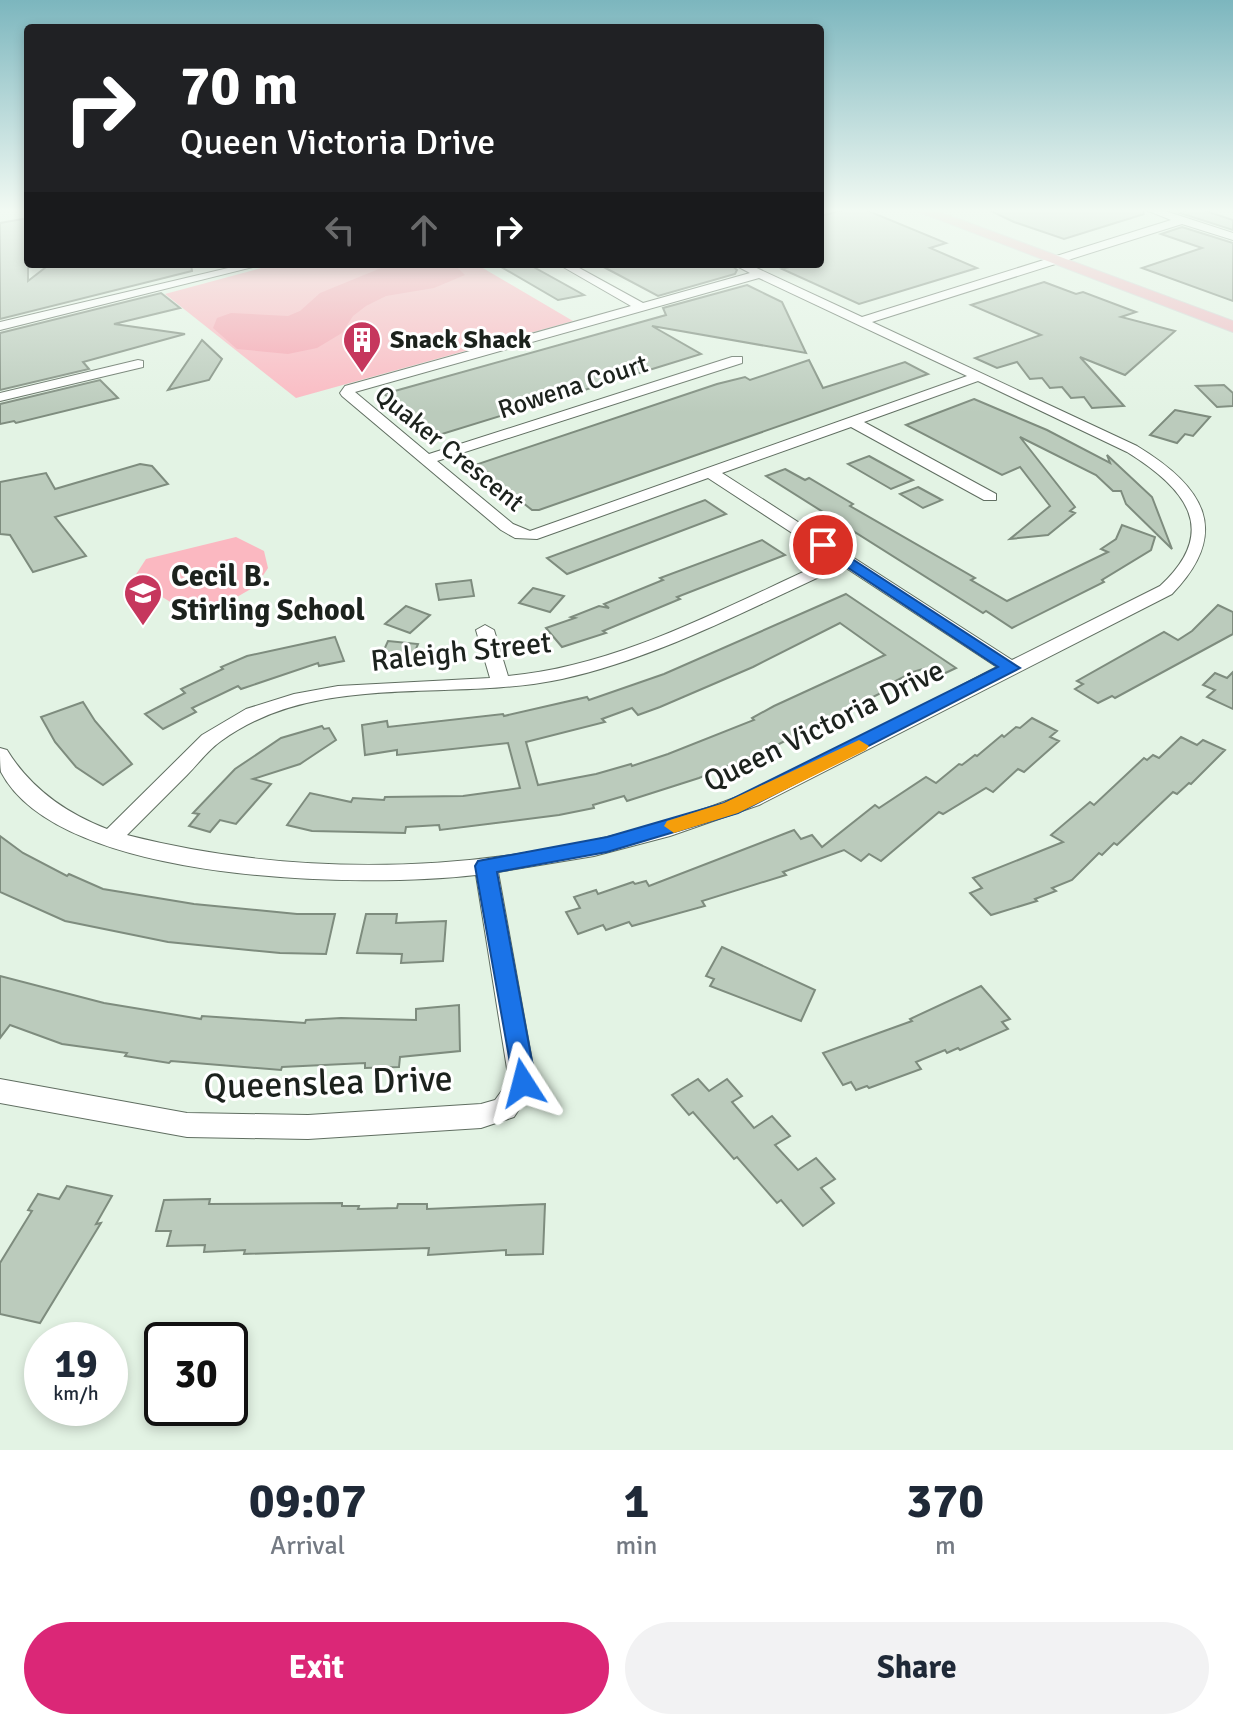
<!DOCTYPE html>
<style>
:root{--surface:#fff;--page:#f2f2f3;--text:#1f2937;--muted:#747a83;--accent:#db2777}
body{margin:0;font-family:Signika,sans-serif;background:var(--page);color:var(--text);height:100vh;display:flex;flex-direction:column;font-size:30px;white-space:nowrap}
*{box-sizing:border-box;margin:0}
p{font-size:26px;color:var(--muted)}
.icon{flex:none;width:44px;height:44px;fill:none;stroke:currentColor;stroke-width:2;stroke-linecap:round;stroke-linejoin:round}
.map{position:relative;height:1450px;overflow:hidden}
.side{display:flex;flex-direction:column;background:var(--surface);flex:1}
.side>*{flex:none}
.banner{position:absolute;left:24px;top:24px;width:800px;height:244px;border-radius:8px;box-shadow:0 4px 12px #0003;background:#202124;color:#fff;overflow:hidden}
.speed{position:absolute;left:24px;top:1322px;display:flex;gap:16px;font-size:40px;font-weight:700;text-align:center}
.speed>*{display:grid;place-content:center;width:104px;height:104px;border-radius:50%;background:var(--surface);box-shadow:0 4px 12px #0003;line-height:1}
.speed small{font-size:20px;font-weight:400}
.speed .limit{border:4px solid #111;border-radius:12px;background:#fff;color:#111}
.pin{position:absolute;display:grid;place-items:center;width:68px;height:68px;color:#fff;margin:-34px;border:4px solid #fff;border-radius:50%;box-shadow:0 2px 8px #0007}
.me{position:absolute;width:88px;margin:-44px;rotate:351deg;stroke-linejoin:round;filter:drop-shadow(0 0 6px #0008)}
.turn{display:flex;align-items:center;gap:28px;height:168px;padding:0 24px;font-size:36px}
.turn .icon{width:104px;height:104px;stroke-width:2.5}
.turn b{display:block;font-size:56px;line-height:68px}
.lanes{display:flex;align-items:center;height:76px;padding:0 24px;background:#0003;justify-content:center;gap:40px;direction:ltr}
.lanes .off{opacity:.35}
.eta{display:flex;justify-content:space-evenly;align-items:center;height:136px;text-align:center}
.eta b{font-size:48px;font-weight:700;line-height:56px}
.button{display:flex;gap:16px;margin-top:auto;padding:16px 24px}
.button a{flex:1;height:92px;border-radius:48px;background:var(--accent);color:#fff;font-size:32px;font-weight:700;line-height:92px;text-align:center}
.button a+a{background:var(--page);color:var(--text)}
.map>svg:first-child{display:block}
</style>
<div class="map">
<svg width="1233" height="1450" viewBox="0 0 1233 1450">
<rect width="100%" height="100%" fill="#e3f3e4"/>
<!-- green -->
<g fill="#fbb8c1">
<path d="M276 264H476L573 321 296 398 165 294Z"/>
<path d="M236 537 264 551 268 568 256 586 223 605 185 611 133 579 146 559Z"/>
</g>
<!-- forest -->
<path fill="#f7a3b0" d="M391 264H454L465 275 434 288 386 296 366 306 353 316 342 333 317 348 288 354 237 349 213 328 217 318 231 313 288 316 300 311 320 293Z"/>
<!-- building -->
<g fill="#bbcbbc" stroke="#7e8c7e" stroke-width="2" fill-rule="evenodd">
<path d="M844 210H866L946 243 930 248 977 268 859 304 782 269 800 264H820V216Z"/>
<path d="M989 210H1143L1144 214 1064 239 1014 222Z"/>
<path d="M1187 210H1203L1233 220V230L1180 213Z"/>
<path d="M28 218V281L50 264 130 267 127 264H191L192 271 0 319V223Z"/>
<path d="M1182 227 1233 243V301L1142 268 1202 248 1161 234Z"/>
<path d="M496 264H528L584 295 558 300Z"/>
<path d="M598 264H730L737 270 735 274 658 296Z"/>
<path d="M1044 282 1076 294 1083 292 1136 312 1121 317 1175 331 1125 375 1080 357 1124 406 1092 408 1084 397 1071 398 1062 387 1050 388 1042 378 1030 379 1017 362 997 368 975 358 1041 335 971 305Z"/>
<path d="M747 285 782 302 806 353 652 326 701 354 442 434H435L384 394 666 315 663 308Z"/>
<path d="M161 293 180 308 114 324 185 334 83 362 89 369 0 390V333Z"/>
<path d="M202 340 222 359 209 380 168 390Z"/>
<path d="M809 360 823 388 905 362 928 374 539 510H532L475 465 717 384 745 377 750 380Z"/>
<path d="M100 380 118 398 16 423 14 421 0 424V404Z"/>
<path d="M1224 385 1233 393V406L1217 407 1196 386Z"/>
<path d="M974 399 1047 430 1110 463 1107 455 1152 497 1172 549 1126 504 1121 491H1113L1096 475 1020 437 1075 507 1070 511 1075 513 1048 535 1010 539 1050 506 1020 467 1002 475 906 425Z"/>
<path d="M1175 410 1210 417 1193 436 1185 434 1177 443 1150 435Z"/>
<path d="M869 456 913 480 891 489 848 464Z"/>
<path d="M140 464 152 466 168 484 55 517 86 556 33 572 10 535 0 534V482L46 473 55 489Z"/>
<path d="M785 469 805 480 809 478 853 504 850 506 975 578 971 580 1007 601 1108 552 1101 549 1116 539 1122 525 1155 537 1151 550 1102 580 1104 582 1012 628 986 611 983 613 766 476Z"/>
<path d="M918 487 942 500 923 508 900 494Z"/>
<path d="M705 500 726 514 567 574 547 558Z"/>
<path d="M762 540 785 555 677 597 680 599 603 631 606 633 562 647 546 628 575 618 571 617 599 606 609 608 604 604 663 580 660 578Z"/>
<path d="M471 580 474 596 439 600 436 584Z"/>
<path d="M533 588 564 596 550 612 519 603Z"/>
<path d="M846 594 956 668 939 676 926 668 913 672 882 688 885 691 765 751 699 778 627 801 624 796 593 805 594 808 559 815 440 830 439 825 406 827 405 833 312 831 287 825 310 793 351 802 353 798 384 800 385 797 463 796 520 788 508 743 397 755V750L365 755 362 725 387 721 388 727 503 714 504 716 587 697 589 700 664 674ZM840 623 885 655 774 706 752 718 754 720 668 754 632 766 631 764 596 774 538 785 526 742 605 722 602 719 632 708 638 715 660 707 753 667Z"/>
<path d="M1218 605 1233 612V634L1115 698 1112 696 1098 703 1075 689 1083 684 1077 681 1164 632 1178 640 1192 631Z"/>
<path d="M406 606 430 615 410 633 385 624Z"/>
<path d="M335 637 344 661 319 666 318 663 241 689 238 686 192 708 196 712 163 729 145 714 185 693 181 689 223 669 221 667 247 656Z"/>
<path d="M388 641 418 644 409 666 378 663Z"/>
<path d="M1233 672V709L1207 697 1215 690 1203 685 1215 673 1227 678Z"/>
<path d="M83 702 95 721 132 764 103 785 76 767 55 742 41 717Z"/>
<path d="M1032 718 1057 731 1050 737 1059 741 1024 772 1018 769 993 792 986 788 943 814 939 812 881 861 869 854 861 861 844 850 783 872 786 875 702 901 705 906 632 926 629 922 606 930 603 925 578 934 566 912 580 908 574 897 596 890 598 894 633 882 635 884 646 881 649 886 794 830 801 839 812 835 822 847 875 805 879 808 926 777 936 783 959 764 962 765 975 755 977 756 1002 735 1004 737 1016 727 1020 728Z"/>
<path d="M322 726 324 729 329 728 336 740 300 764 253 779 271 784 236 824 220 820 210 832 189 826 199 814 193 813 235 769 281 738Z"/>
<path d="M1181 737 1197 745 1203 740 1225 750 1191 784 1189 783 1177 794 1173 792 1117 845 1114 843 1102 855 1099 853 1072 880 1052 888 1056 891 1035 899 1037 901 991 915 970 893 982 888 973 878 1063 842 1051 835 1090 802 1094 805 1144 758 1147 760 1153 755 1159 758Z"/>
<path d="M0 836 23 853 67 876 69 874 103 889 194 904 297 914H335L326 954 280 953 168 942 65 921 0 892Z"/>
<path d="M366 914H397L396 923 446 921 443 961 401 963 402 954 357 953Z"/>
<path d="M722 947 815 990 801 1021 710 986 714 979 706 976Z"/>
<path d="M0 976 104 1003 201 1019 202 1016 305 1023 306 1020 341 1018 416 1020V1009L459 1005 460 1051 400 1057 399 1067 365 1068V1063L282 1067 281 1070 171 1061 169 1063 125 1056 127 1053 62 1044 10 1025 0 1038Z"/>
<path d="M981 986 1010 1019 1002 1022 1008 1029 960 1050 958 1048 947 1053 945 1050 916 1062 921 1069 869 1088 867 1086 856 1090 851 1082 843 1085 823 1053 912 1021 910 1019Z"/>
<path d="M698 1079 709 1091 727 1079 742 1096 732 1102 754 1128 772 1116 790 1136 775 1145 798 1170 816 1158 835 1179 821 1188 834 1203 803 1226 781 1200 777 1203 737 1157 734 1159 693 1112 689 1115 672 1095Z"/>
<path d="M67 1186 112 1196 96 1224 101 1223 40 1323 0 1314V1263L32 1211 28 1210 38 1194 59 1199Z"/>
<path d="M210 1199 209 1204 342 1203V1206H359L358 1209 397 1208 398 1204H427V1209L545 1204 543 1254 506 1255V1250L428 1255 429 1248 244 1254 245 1250 204 1252 205 1245 167 1246 171 1231H156L164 1200Z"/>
</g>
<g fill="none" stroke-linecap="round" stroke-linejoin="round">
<!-- minor casing -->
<g stroke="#606e61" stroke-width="2">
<g id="minor">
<path d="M1146 210H1162L1233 233V240L1182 224 872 322 1137 446C1203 486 1233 531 1172 594L759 805 670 836 594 856 498 872 536 1083 514 1117 481 1128 308 1139 187 1137 0 1103V1079L187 1113 308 1115 481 1104 495 1100 509 1081 476 875C365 888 60 885 1 772 0 766 0 755 0 748L7 750C31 789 66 813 107 829L202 735 246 709 294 694 338 686 490 678 476 630 485 625 494 630 508 676C622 666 730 604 832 559L708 478 537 539 515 538 501 530 342 396 340 393 345 386 631 306 558 264H572L643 303 750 273 733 264H748L862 317 1171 220ZM759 278 967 376 530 531 513 524 437 461 742 363V357H732L429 454 355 392ZM978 381 1127 452C1185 488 1221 530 1160 586L1012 660 722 473 851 427 984 500H996V494L864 422ZM843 566 997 667C913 710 830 760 742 795 549 871 327 886 127 835 147 815 167 795 187 775 198 764 208 750 221 741 318 670 452 703 562 679 661 657 752 607 843 566Z"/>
<path d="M245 264H265L0 330V322Z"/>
<path d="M138 360 143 361V367L0 401V393Z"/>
</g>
</g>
<!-- major casing -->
<g stroke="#d6d7d6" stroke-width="2">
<path id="major" d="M914 210H934L1233 321V332Z"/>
</g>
<!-- minor -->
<use href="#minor" fill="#fff" fill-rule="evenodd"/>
<!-- major -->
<use href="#major" fill="#efbec5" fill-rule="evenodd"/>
</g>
<!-- sky -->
<linearGradient id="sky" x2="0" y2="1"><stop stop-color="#7cb6be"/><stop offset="0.51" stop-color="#f2faf3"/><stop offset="1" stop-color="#f2faf3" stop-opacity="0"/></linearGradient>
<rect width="1233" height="413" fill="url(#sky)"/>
<!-- route -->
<path fill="#1a73e8" stroke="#114b97" stroke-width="2" d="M823 540 1020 668 738 813 607 852 497 872 536 1083 532 1091 523 1094 515 1091 475 866 478 861 607 837 724 803 998 667 818 548 816 545Z"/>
<!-- slow -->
<path fill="#f59e0b" d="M859 740 869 746 866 750 738 813 674 833 664 826 667 821 724 803Z"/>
<!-- icons -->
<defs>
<g id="building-pin" transform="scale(2)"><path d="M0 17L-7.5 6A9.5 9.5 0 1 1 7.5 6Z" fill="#c6375d" stroke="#fff"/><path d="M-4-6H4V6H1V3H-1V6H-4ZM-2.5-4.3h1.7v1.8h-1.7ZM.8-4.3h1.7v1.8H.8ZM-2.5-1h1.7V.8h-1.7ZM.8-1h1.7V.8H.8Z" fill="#fff"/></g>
<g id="school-pin" transform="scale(2)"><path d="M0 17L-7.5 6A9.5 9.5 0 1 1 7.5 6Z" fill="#c6375d" stroke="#fff"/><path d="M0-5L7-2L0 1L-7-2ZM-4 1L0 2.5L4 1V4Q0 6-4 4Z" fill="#fff"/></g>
</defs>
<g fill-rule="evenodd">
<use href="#building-pin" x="362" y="340"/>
<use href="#school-pin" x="143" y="593"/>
</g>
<g text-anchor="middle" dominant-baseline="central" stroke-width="6" stroke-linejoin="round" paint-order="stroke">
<!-- far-poi labels -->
<g font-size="26" font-weight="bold" fill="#1c221d" stroke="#fff" text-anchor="start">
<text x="390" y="340">Snack Shack</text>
</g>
<!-- far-street labels -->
<g font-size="26" fill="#1c221d" stroke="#fff">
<text transform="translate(573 387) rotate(-18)">Rowena Court</text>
<text transform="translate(449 449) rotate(39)">Quaker Crescent</text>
</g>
<!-- poi labels -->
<g font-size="30" font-weight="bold" fill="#1c221d" stroke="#fff" text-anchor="start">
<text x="171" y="576">Cecil B.<tspan x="171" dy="34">Stirling School</tspan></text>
</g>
<!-- street labels -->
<g font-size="30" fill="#1c221d" stroke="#fff">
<text transform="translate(461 652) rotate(-6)">Raleigh Street</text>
<text transform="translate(824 726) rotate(-26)">Queen Victoria Drive</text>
</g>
<!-- near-street labels -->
<g font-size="36" fill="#1c221d" stroke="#fff">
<text transform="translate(328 1083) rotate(-2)">Queenslea Drive</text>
</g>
</g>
</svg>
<div class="speed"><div>19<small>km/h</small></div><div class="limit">30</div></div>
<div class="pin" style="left:823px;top:545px;background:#d93025"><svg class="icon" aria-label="arrive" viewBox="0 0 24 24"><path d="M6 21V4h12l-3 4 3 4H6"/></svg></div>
<svg class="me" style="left:523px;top:1083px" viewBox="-20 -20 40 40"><path d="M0-17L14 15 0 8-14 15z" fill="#1a73e8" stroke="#fff" stroke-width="4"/></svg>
<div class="banner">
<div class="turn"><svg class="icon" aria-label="right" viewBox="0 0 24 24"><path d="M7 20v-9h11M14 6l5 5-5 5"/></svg><div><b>70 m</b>Queen Victoria Drive</div></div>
<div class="lanes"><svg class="icon off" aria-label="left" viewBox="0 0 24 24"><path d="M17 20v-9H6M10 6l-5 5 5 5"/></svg><svg class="icon off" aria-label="ahead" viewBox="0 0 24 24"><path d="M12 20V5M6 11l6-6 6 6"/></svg><svg class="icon" aria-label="right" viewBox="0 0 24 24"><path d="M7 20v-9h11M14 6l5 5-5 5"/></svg></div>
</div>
</div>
<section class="side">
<div class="eta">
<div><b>09:07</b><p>Arrival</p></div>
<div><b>1</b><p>min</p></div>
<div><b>370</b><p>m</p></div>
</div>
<div class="button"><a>Exit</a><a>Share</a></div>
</section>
